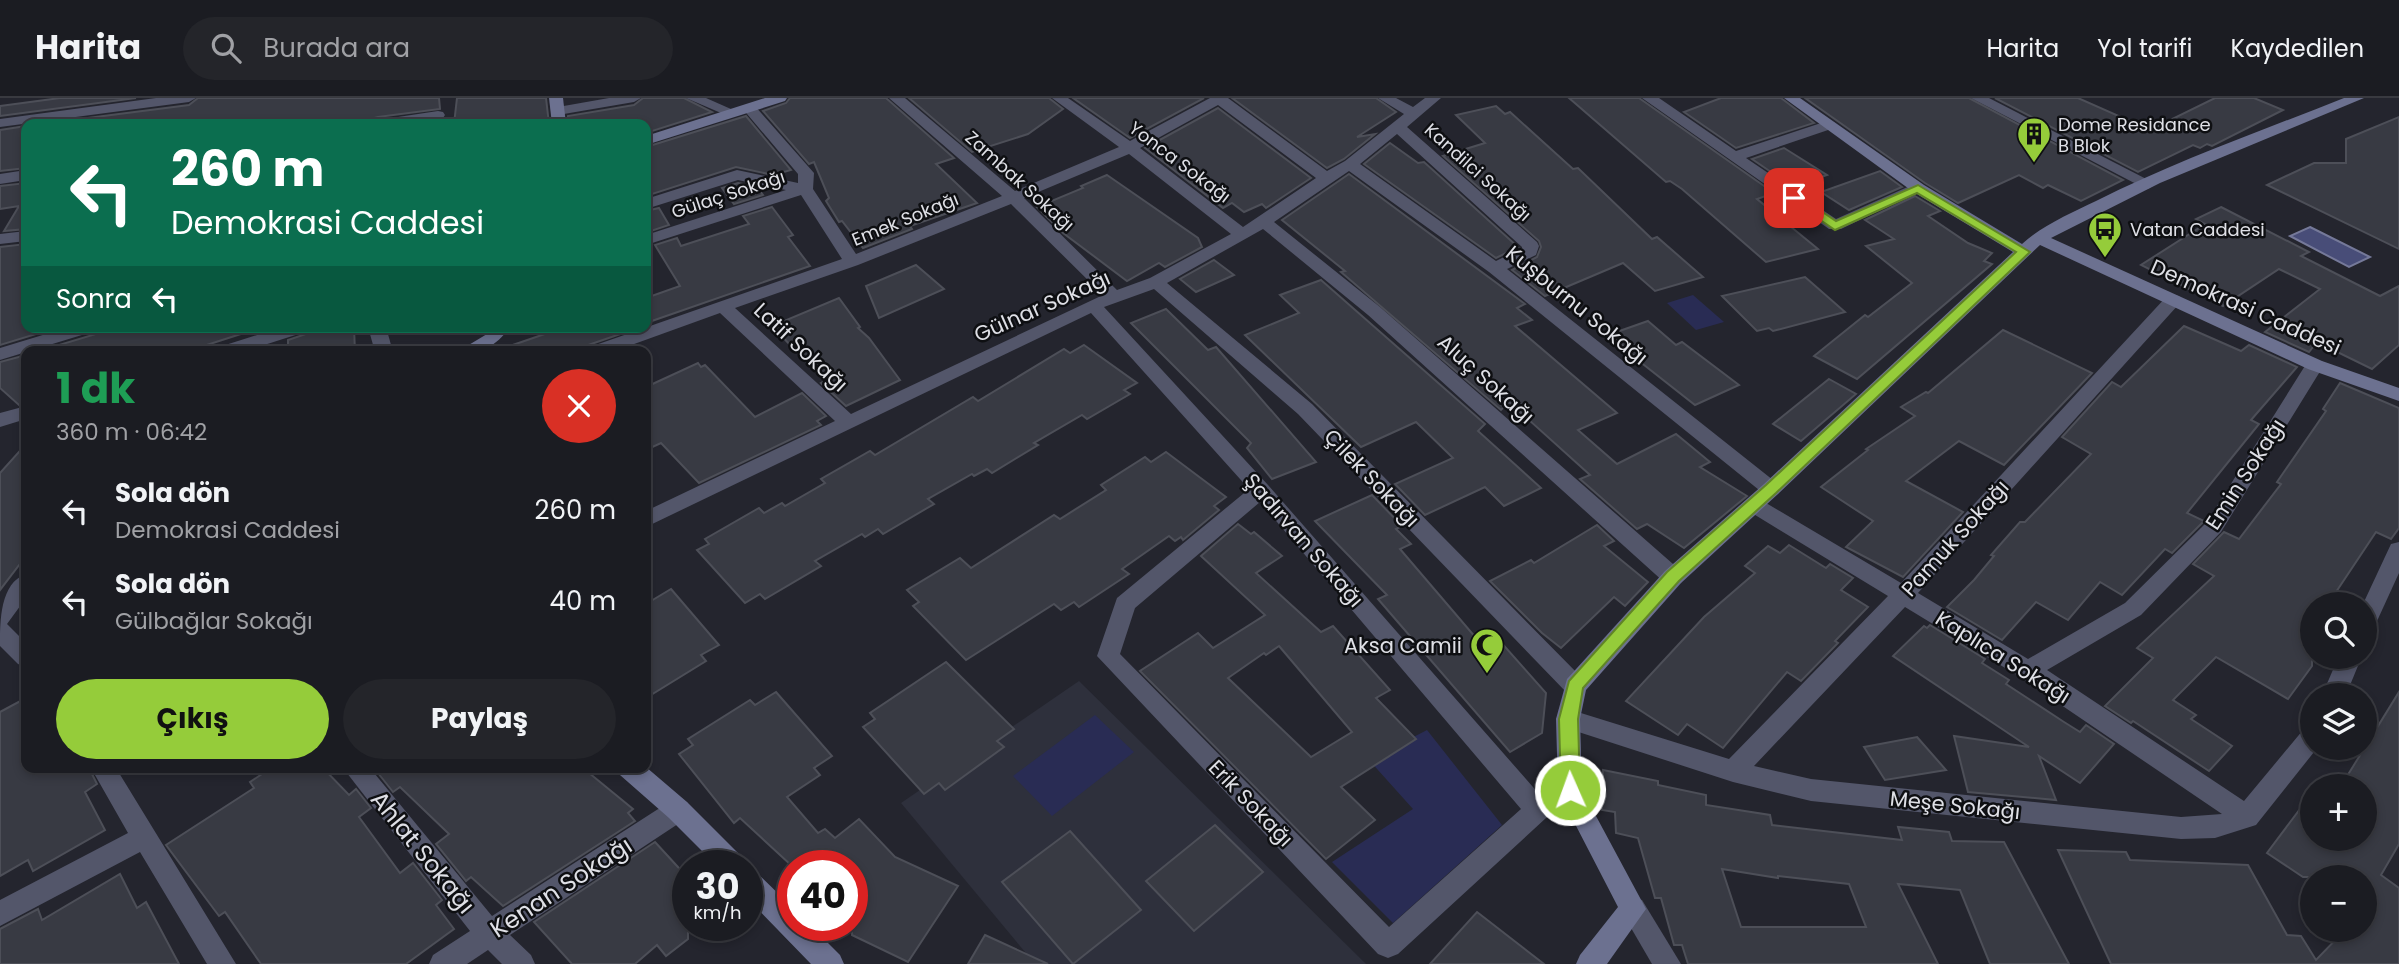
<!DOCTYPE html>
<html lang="tr">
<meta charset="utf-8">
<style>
:root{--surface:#1b1c22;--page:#24252a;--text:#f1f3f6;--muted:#a0a1a5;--line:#393a40;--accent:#95cc3a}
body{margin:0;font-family:Poppins,sans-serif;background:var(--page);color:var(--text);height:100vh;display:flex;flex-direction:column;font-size:26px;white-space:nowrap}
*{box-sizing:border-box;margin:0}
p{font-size:23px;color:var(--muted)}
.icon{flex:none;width:38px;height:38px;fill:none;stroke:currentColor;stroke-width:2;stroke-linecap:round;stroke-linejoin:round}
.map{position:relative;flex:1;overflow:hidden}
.drawer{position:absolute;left:21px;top:248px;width:630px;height:427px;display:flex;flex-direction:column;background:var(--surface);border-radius:14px;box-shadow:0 4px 10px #0003,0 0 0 2px var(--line)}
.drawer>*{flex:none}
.hud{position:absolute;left:21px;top:21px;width:630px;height:214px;border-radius:14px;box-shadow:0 4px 10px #0003,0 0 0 2px var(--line);background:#0b6e4f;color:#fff;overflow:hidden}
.tools{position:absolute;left:2300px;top:494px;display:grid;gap:14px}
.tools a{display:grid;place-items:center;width:77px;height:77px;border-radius:50%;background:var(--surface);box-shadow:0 4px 10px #0003,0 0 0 2px var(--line);font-size:35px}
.speed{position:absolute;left:672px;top:752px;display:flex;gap:14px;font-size:35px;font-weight:700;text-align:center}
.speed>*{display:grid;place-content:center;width:91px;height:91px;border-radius:50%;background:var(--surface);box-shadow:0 4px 10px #0003,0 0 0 2px var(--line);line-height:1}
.speed small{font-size:18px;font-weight:400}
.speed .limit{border:10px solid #d22;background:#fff;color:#111}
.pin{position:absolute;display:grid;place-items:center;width:60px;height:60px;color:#fff;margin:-30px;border-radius:14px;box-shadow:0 4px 10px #0006}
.me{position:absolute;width:77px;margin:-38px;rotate:358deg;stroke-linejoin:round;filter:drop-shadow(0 0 5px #0008)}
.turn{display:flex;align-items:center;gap:24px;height:147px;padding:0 35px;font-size:32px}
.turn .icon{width:91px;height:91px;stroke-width:2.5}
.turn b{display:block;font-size:49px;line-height:60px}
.then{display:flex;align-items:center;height:66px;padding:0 35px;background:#0003;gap:14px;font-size:26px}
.round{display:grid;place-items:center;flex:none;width:74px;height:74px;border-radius:37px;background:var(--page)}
.summary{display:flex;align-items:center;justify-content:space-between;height:119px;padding:0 35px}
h1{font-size:42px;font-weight:700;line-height:52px;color:#1e9e55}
.primary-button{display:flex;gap:14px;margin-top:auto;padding:14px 35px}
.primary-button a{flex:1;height:80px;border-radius:42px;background:var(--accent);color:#111;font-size:28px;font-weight:700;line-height:80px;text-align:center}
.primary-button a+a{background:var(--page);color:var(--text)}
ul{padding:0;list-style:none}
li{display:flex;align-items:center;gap:21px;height:91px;padding:0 35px}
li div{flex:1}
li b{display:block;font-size:26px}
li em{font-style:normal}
header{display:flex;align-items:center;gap:42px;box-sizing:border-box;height:98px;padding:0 35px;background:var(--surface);border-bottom:2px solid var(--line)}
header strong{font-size:33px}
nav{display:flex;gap:38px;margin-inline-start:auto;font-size:24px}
.search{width:490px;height:63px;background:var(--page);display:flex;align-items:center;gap:18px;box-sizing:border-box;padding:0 24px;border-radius:38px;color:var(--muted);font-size:26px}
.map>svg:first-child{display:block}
</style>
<header>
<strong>Harita</strong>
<div class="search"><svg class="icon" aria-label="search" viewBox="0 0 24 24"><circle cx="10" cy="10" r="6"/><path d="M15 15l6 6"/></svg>Burada ara</div>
<nav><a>Harita</a><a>Yol tarifi</a><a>Kaydedilen</a></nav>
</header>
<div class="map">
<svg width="2399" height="866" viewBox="0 0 2399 866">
<rect width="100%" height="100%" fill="#24252e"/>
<!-- built -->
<path fill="#2e303c" d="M1079 583 1366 866H1035L901 705Z"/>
<!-- green -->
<g fill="#292c54">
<path d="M1693 197 1724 224 1696 232 1667 205Z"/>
<path d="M1095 617 1134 654 1052 718 1013 678Z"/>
<path d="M1427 632 1502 727 1393 825 1332 764 1413 711 1369 662Z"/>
</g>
<!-- water -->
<path fill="#484d78" stroke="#757999" stroke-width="2" d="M2310 129 2370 159 2349 169 2290 138Z"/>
<!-- building -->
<g fill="#383a43" stroke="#4d4f58" stroke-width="2" fill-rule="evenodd">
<path d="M60 0H136L0 18V8Z"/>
<path d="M198 0H439L440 11 378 19 352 26H41L189 7Z"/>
<path d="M457 0H546L549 26H454Z"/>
<path d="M643 0H684L712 14 646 35V26H568V18L634 7Z"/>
<path d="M790 0H886L954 60 936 66 977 105 910 128 912 131 863 150 842 123 839 124 826 103 829 100 814 64 809 66 763 13 786 5Z"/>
<path d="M909 0H1049L1063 11 1028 36 972 54Z"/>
<path d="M1073 0H1204L1130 40Z"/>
<path d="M1232 0H1376L1396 14 1357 39 1375 36 1344 61 1327 70Z"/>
<path d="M1569 0H1639L1774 95 1757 101 1818 151 1766 164 1682 91 1670 83 1666 84Z"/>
<path d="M1721 0H1781L1814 25 1736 50 1684 14Z"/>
<path d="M1805 0H1969L2123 82 2081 103 2048 87 2043 90 2019 77 1958 105 1925 85Z"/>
<path d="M1995 0H2078L2150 32 2215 0H2254L2283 12 2212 48 2207 46 2200 50 2193 47 2138 74Z"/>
<path d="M1496 8 1505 16 1510 14 1573 71 1578 70 1652 141 1657 139 1703 179 1655 193 1623 165 1545 198 1512 172 1537 159 1541 149 1539 143 1443 58 1485 45 1456 17Z"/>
<path d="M1218 10 1311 80 1266 110 1262 106 1244 114 1232 105 1223 110 1145 50Z"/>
<path d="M746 18 791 72 773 77 736 69 646 98V49Z"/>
<path d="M2399 19V151L2267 87 2314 65H2346V41Z"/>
<path d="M26 28V70L0 73V32Z"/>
<path d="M1390 45 1418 65 1424 64 1518 149 1496 160 1364 66Z"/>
<path d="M1784 50 1827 77 1793 89 1752 61Z"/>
<path d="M1880 73 1902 89 1849 112 1821 94Z"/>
<path d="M1349 76 1525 206 1517 210 1532 222 1515 228 1617 315 1578 332 1617 366 1676 336 1710 364 1700 369 1747 398 1684 450 1647 426 1637 431 1580 381 1590 377 1509 304 1501 312 1341 174 1345 173 1282 122Z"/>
<path d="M1107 77 1198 140 1202 149 1165 169 1159 165 1127 183 1063 135 1037 109 1083 90 1081 88Z"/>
<path d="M26 85V131L4 133 19 108 0 111V88Z"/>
<path d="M738 85 757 89 763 97 734 106 722 90Z"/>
<path d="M1915 98 1940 113 1928 118 1968 145 1992 155 1984 163 1992 166 1857 281 1814 258 1865 217 1868 219 1912 185 1866 148 1894 141 1865 122Z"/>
<path d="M772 109 793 137 788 139 810 168 646 225V200L680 188 655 147 677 140 681 148 749 126 743 118Z"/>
<path d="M2221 109 2309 154 2301 158 2380 198 2399 188V247L2372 271 2317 244 2309 254 2265 234 2320 191 2279 171 2223 208 2141 167 2205 126 2196 121Z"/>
<path d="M659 110 669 127 648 134 646 113Z"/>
<path d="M26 146V229H59L0 247V149Z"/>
<path d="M1214 162 1234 177 1196 194 1180 181Z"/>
<path d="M916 167 944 191 879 220 866 188Z"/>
<path d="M1805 179 1845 214 1773 233 1769 230 1757 233 1722 198Z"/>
<path d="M1321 182 1485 326 1478 333 1541 390 1504 408 1485 389 1425 417 1395 386 1453 360 1416 324 1361 349 1245 237 1299 215 1280 197Z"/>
<path d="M839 200 860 229 858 230 869 240 900 282 846 308 821 285 825 283 772 228Z"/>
<path d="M1166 211 1208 252 1216 249 1316 364 1272 381 1247 350 1251 345 1131 225Z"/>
<path d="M1648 223 1676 247 1682 244 1739 287 1695 307 1639 263 1611 236Z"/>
<path d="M2184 228 2241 253 2249 247 2297 269 2251 322 2259 326 2187 415 2204 423 2172 455 2165 451 2122 497 2100 484 2068 522 2036 504 2002 542 1947 509 1974 482 1994 458 1991 457 2020 424H2025L2091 356 2062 339 2112 284 2121 289Z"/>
<path d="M100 229H246L247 234 185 254H36L96 236Z"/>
<path d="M313 229H354L355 254H288V242L309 235Z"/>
<path d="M565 229H628L629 233 568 254H505L504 250Z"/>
<path d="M2003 232 2092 275 2004 367 1959 343 1906 383 1963 414 1903 479 1846 449 1873 423 1821 389 1868 352 1866 351 1915 318 1901 309 1926 294 1928 295Z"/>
<path d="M1084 247 1137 285 1124 292 1130 296 1087 321 1082 317 1034 345 1038 347 992 375 987 371 974 378 972 376 928 401 934 406 883 436 878 431 865 439 862 436 815 463 821 468 765 501 760 496 745 505 697 452 709 446 705 441 759 410 764 415 782 405 785 408 825 385 821 381 870 353 875 357 973 299 978 303 1064 251 1070 255Z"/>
<path d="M26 257V306L19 307 0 290V264Z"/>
<path d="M698 265 701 269 705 267 755 319 802 295 826 318 817 323 821 327 699 385 661 345 646 352V289Z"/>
<path d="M1829 281 1856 296 1801 343 1773 326Z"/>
<path d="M2340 285 2399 310V430L2391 441 2376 434 2328 506H2312V568L2288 601 2216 559 2173 602 2196 617 2191 621 2232 648 2209 673 2133 623 2131 625 2105 608 2153 560 2137 550 2214 478 2193 466 2224 434 2239 441 2281 386 2277 384 2326 313 2323 311Z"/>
<path d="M26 346V458L0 492V375Z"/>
<path d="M1166 354 1226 399 1214 408 1219 412 1183 442 1181 439 1175 443 1169 438 1122 471 1129 476 1079 509 1074 504 1061 512 1054 506 966 562 913 508 919 504 907 492 960 460 971 470 1054 417 1060 421 1106 392 1101 387 1145 359 1151 364Z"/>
<path d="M1372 397 1402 428 1396 431 1411 446 1400 451 1476 540 1491 533 1546 595 1542 635 1510 654 1378 501 1387 497 1315 423Z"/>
<path d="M1238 426 1251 436 1254 434 1282 458 1256 475 1321 534 1333 528 1390 592 1376 600 1416 641 1341 689 1375 722 1326 761 1140 573 1198 535 1213 550 1265 517 1201 458ZM1279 548 1352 634 1311 659 1228 580 1264 555 1266 557Z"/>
<path d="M1597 427 1614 443 1604 448 1648 484 1625 508 1614 499 1561 550 1542 535 1490 483 1531 462 1534 465Z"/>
<path d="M1789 447 1826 470 1830 466 1853 480 1841 492 1868 509 1835 543 1838 545 1801 583 1787 574 1723 650 1687 626 1678 637 1626 603 1704 519 1755 475 1745 468 1768 448 1780 455Z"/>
<path d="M671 491 719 547 701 557 706 563 646 600V506Z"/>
<path d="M1930 527 1985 561 1982 565 2009 582 2006 586 2064 624 2080 634 2086 627 2114 646 2080 685 2039 658 2056 702 1968 694 1954 638 2029 649 1893 558 1924 528 1927 530Z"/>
<path d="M946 564 1014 631 997 643 1004 649 945 692 939 685 924 696 863 629 875 621 870 615Z"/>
<path d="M776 594 832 658 814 670 820 677 787 699 818 735 825 731 835 740 859 721 895 759 958 788 908 864 852 837V768H792L740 720 734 725 679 656 693 647 688 641 750 602 755 607Z"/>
<path d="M2399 594V746L2381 777 2399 790V866H2111L2058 752 2126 754 2130 762 2248 767 2287 837 2301 838 2316 862 2346 831H2364V779H2303L2267 755 2312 695V740H2364V688H2341Z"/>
<path d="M26 600V670H89L97 686 85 694 105 732 33 773 28 762 0 778V614Z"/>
<path d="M1917 639 1946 672 1885 682 1864 649Z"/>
<path d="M271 670H323L349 697 356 691 371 710 359 719 400 775 413 765 442 802 436 807 454 831 406 866H261L225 814 219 818 166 747 254 690 250 684Z"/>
<path d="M380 670H583L633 711 628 715 635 723 503 808 471 779 466 783 436 746 449 736 400 689 393 694 378 675 382 672Z"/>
<path d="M1603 672 1658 683V687L1706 697V707L1770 717 1772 727 1902 742 1898 729 1949 734 1952 743 2004 744 2069 866H1990L1960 792 1898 786 1938 866H1688L1682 847H1674L1661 800H1655L1638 740 1616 735 1615 714 1602 712ZM1722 771 1778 780V778L1849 786 1866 829H1741Z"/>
<path d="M1215 727 1263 774 1194 833 1146 783Z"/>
<path d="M1070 733 1141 812 1073 866 1002 784Z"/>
<path d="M655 744 688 780V841L666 858 657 847 635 866H572L534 824Z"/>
<path d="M120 776 137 810 146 804 179 866H0V831L38 811 42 822Z"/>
<path d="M1477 814 1544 866H1430Z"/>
<path d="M985 837 1048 866H968Z"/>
</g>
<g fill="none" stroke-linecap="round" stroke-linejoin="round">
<!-- street -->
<g fill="#53566a" fill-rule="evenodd">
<path d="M156 0H196L189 4 0 29V21Z"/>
<path d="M609 0H641L634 4 558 17 551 13 558 9Z"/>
<path d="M686 0H706L740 15 733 19 728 18Z"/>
<path d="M889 0H905L1015 93 1119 49 1052 0H1068L1130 43 1210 0H1228L1327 73 1345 63 1404 16 1378 0H1396L1413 9 1425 0H1441L1407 29 1537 144 1539 148 1536 157 1507 171 1778 386 1781 391 1778 396 1771 398 1764 396 1489 174 1349 73 1274 124 1380 209 1681 473 1684 479 1681 485 1673 487 1665 485 1368 217 1263 131 1167 185 1312 306 1583 581 1587 588 1583 595 1575 597 1567 595 1298 316 1154 191 1104 209 1268 387 1540 697 1570 682 1579 685 1582 693 1579 701 1546 720 1398 856 1388 860 1378 856 1097 558 1117 500 1249 391 1091 215 646 429V413L835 323 720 215 612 254H584L587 250 842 161 801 97 646 147V137L786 92 738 82 646 111V101L737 72 798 85V76L742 10 749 6 754 7 814 75 813 91 856 156 1002 98ZM1218 7 1316 80 1243 129 1140 50ZM1397 36 1522 149V150L1496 163 1360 66ZM1129 56 1231 136 1150 180 1117 192 1024 100ZM1011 106 1103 197 851 316 735 210 858 167ZM1260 404 1521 711 1389 829 1120 556 1135 510Z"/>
<path d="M1642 0H1659L1736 53 1824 24H1834L1836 27 1834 30 1746 60 1836 121 1912 87 1918 85 1926 90 1841 131H1829Z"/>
<path d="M1971 0H1989L2156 86 2148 91 2142 89Z"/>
<path d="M438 13 443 14 445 17 443 20 406 26H371L378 22Z"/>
<path d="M26 72V82L0 86V76Z"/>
<path d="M26 133V143L0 146V136Z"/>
<path d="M2173 197 2179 198 2182 202 2179 206 1918 495 2028 561 2125 505 2207 424 2308 263H2322L2324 267 2221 434 2141 517 2047 572 2244 703 2303 632 2312 629V649H2318L2256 727 2215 740 2181 741 1811 703 1733 684 1560 628 1556 621 1560 614 1568 611 1729 661 1888 498 1747 412 1744 407 1747 402 1754 400 1761 402 1901 485 2167 198ZM1905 509 2020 579 2222 716 2181 719 1811 681 1754 668Z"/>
<path d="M69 229H98L95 233 0 262V250Z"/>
<path d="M282 229H311L308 233 242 254H213L216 250Z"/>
<path d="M368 229H386L393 254H375Z"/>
<path d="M26 308V321L0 329V315Z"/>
<path d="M2399 444V475L2372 534 2364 537 2363 506 2391 446Z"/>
<path d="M26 476V500L7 526 26 545V569L18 566 0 548C0 523 0 485 26 476Z"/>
<path d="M2339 558H2362L2346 597H2322Z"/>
<path d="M91 670H116L236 866H207L140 754 0 828V802L128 735Z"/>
<path d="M343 670H370L492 818 669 704 678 701 687 704 691 712 687 720 510 837 531 857 535 866H502L488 852 467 866H429L433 857 470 833Z"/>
<path d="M1633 799 1642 802 1681 866H1652L1620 811 1624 802Z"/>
</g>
<!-- secondary -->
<g fill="#6c7190" fill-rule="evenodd">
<path d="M549 0H563L566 26H552Z"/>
<path d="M765 0H787L785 3 646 47V38Z"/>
<path d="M1784 0H1800L1924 87 2022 146C2043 127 2071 115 2096 103 2176 63 2261 33 2344 0H2364L2160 85 2051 140 2322 263 2399 290V303L2308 271 2040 147 1778 396 1681 485 1586 592 1580 621 1582 692 1646 811 1607 866H1576L1580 857 1618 809 1558 693 1556 621 1567 581 1665 473 1764 386 2013 154 1912 93Z"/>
<path d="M492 229H510C495 250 482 254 457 254L487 236Z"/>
<path d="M646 669 687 704 743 760 747 768H717L669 720 620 677 617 670Z"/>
<path d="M747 770 756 774 793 810V828H811L840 857 844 866H811L747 800Z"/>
</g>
</g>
<!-- route -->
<path fill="#95cc3a" stroke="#618526" stroke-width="2" d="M1918 87 2030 154 1776 395 1679 483 1583 590 1578 621 1580 692 1577 698 1570 701 1564 698 1561 692 1559 621 1569 583 1667 474 1766 387 2016 154 1917 95 1835 132 1788 100 1799 98 1836 123Z"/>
<!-- icons -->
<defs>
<g id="building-pin" transform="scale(1.75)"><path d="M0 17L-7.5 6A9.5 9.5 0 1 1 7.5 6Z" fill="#95cc3a" stroke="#0e0f12"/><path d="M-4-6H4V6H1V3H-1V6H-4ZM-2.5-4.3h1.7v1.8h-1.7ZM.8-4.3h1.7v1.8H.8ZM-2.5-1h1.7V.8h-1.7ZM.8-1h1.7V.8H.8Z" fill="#111"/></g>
<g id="bus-pin" transform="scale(1.75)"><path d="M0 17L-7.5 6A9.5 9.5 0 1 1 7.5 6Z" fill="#95cc3a" stroke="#0e0f12"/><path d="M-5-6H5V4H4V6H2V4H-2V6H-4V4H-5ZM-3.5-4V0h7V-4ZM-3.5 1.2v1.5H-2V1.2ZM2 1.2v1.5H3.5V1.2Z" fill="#111"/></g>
<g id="mosque-pin" transform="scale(1.75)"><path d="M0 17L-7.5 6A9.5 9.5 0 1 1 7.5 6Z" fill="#95cc3a" stroke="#0e0f12"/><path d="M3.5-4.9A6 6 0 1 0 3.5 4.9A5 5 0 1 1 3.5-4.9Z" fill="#111"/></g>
</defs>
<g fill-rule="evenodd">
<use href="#building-pin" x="2034" y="36"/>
<use href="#bus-pin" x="2105" y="131"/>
<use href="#mosque-pin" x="1487" y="547"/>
</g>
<g text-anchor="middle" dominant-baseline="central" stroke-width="5" stroke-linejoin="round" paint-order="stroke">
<!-- far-poi labels -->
<g font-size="18" fill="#dfe0e6" stroke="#0e0f12" text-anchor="start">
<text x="2058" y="26">Dome Residance<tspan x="2058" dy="21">B Blok</tspan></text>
<text x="2130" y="131">Vatan Caddesi</text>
</g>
<!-- far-street labels -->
<g font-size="18" fill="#dfe0e6" stroke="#0e0f12">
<text transform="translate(1180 64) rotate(37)">Yonca Sokağı</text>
<text transform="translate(1478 74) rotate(42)">Kandilci Sokağı</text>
<text transform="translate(1020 83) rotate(42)">Zambak Sokağı</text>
<text transform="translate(728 96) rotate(-18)">Gülaç Sokağı</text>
<text transform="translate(905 121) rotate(-22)">Emek Sokağı</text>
</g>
<!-- street labels -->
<g font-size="21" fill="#dfe0e6" stroke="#0e0f12">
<text transform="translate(1577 207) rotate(39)">Kuşburnu Sokağı</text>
<text transform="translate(1042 208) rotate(-24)">Gülnar Sokağı</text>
<text transform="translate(2246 209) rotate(24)">Demokrasi Caddesi</text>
<text transform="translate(801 249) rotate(43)">Latif Sokağı</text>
<text transform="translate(1486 281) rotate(42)">Aluç Sokağı</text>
<text transform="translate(2245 376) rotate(-57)">Emin Sokağı</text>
<text transform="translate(1372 380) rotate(46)">Çilek Sokağı</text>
<text transform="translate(1955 440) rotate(-48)">Pamuk Sokağı</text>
<text transform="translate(1304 442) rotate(49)">Şadırvan Sokağı</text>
<text transform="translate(2003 559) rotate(32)">Kaplıca Sokağı</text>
<text transform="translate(1251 705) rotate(46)">Erik Sokağı</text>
<text transform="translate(1955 707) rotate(6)">Meşe Sokağı</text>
</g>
<!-- poi labels -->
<g font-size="21" fill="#dfe0e6" stroke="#0e0f12" text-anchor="end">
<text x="1462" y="547">Aksa Camii</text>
</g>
<!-- near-street labels -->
<g font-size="24" fill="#dfe0e6" stroke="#0e0f12">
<text transform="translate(423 754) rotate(51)">Ahlat Sokağı</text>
<text transform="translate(561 789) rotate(-33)">Kenan Sokağı</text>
</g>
</g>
</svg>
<div class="tools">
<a><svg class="icon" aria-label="search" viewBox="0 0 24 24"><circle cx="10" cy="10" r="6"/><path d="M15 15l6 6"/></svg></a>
<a><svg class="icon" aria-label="layers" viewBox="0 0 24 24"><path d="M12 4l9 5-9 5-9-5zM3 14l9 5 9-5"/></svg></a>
<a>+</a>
<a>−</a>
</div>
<div class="speed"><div>30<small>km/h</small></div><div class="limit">40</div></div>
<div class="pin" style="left:1794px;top:100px;background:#d93025"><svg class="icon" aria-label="arrive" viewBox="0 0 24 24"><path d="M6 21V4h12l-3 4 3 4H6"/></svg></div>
<svg class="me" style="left:1570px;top:692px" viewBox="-20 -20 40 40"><circle r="17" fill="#95cc3a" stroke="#fff" stroke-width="3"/><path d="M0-11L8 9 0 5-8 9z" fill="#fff"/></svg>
<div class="hud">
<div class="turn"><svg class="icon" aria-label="left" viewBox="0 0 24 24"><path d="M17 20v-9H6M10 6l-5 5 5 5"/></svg><div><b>260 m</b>Demokrasi Caddesi</div></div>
<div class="then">Sonra<svg class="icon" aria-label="left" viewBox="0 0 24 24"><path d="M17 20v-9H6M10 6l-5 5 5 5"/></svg></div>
</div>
<section class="drawer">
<div class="summary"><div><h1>1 dk</h1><p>360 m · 06:42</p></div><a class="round" style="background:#d93025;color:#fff"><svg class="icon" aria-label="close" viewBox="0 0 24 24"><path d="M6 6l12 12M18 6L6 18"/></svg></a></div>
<ul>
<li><svg class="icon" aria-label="left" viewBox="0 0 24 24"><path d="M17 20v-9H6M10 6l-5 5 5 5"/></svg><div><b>Sola dön</b><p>Demokrasi Caddesi</p></div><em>260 m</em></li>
<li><svg class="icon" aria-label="left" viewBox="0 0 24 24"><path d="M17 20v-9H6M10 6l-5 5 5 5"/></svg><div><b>Sola dön</b><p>Gülbağlar Sokağı</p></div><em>40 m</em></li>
</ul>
<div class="primary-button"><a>Çıkış</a><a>Paylaş</a></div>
</section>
</div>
